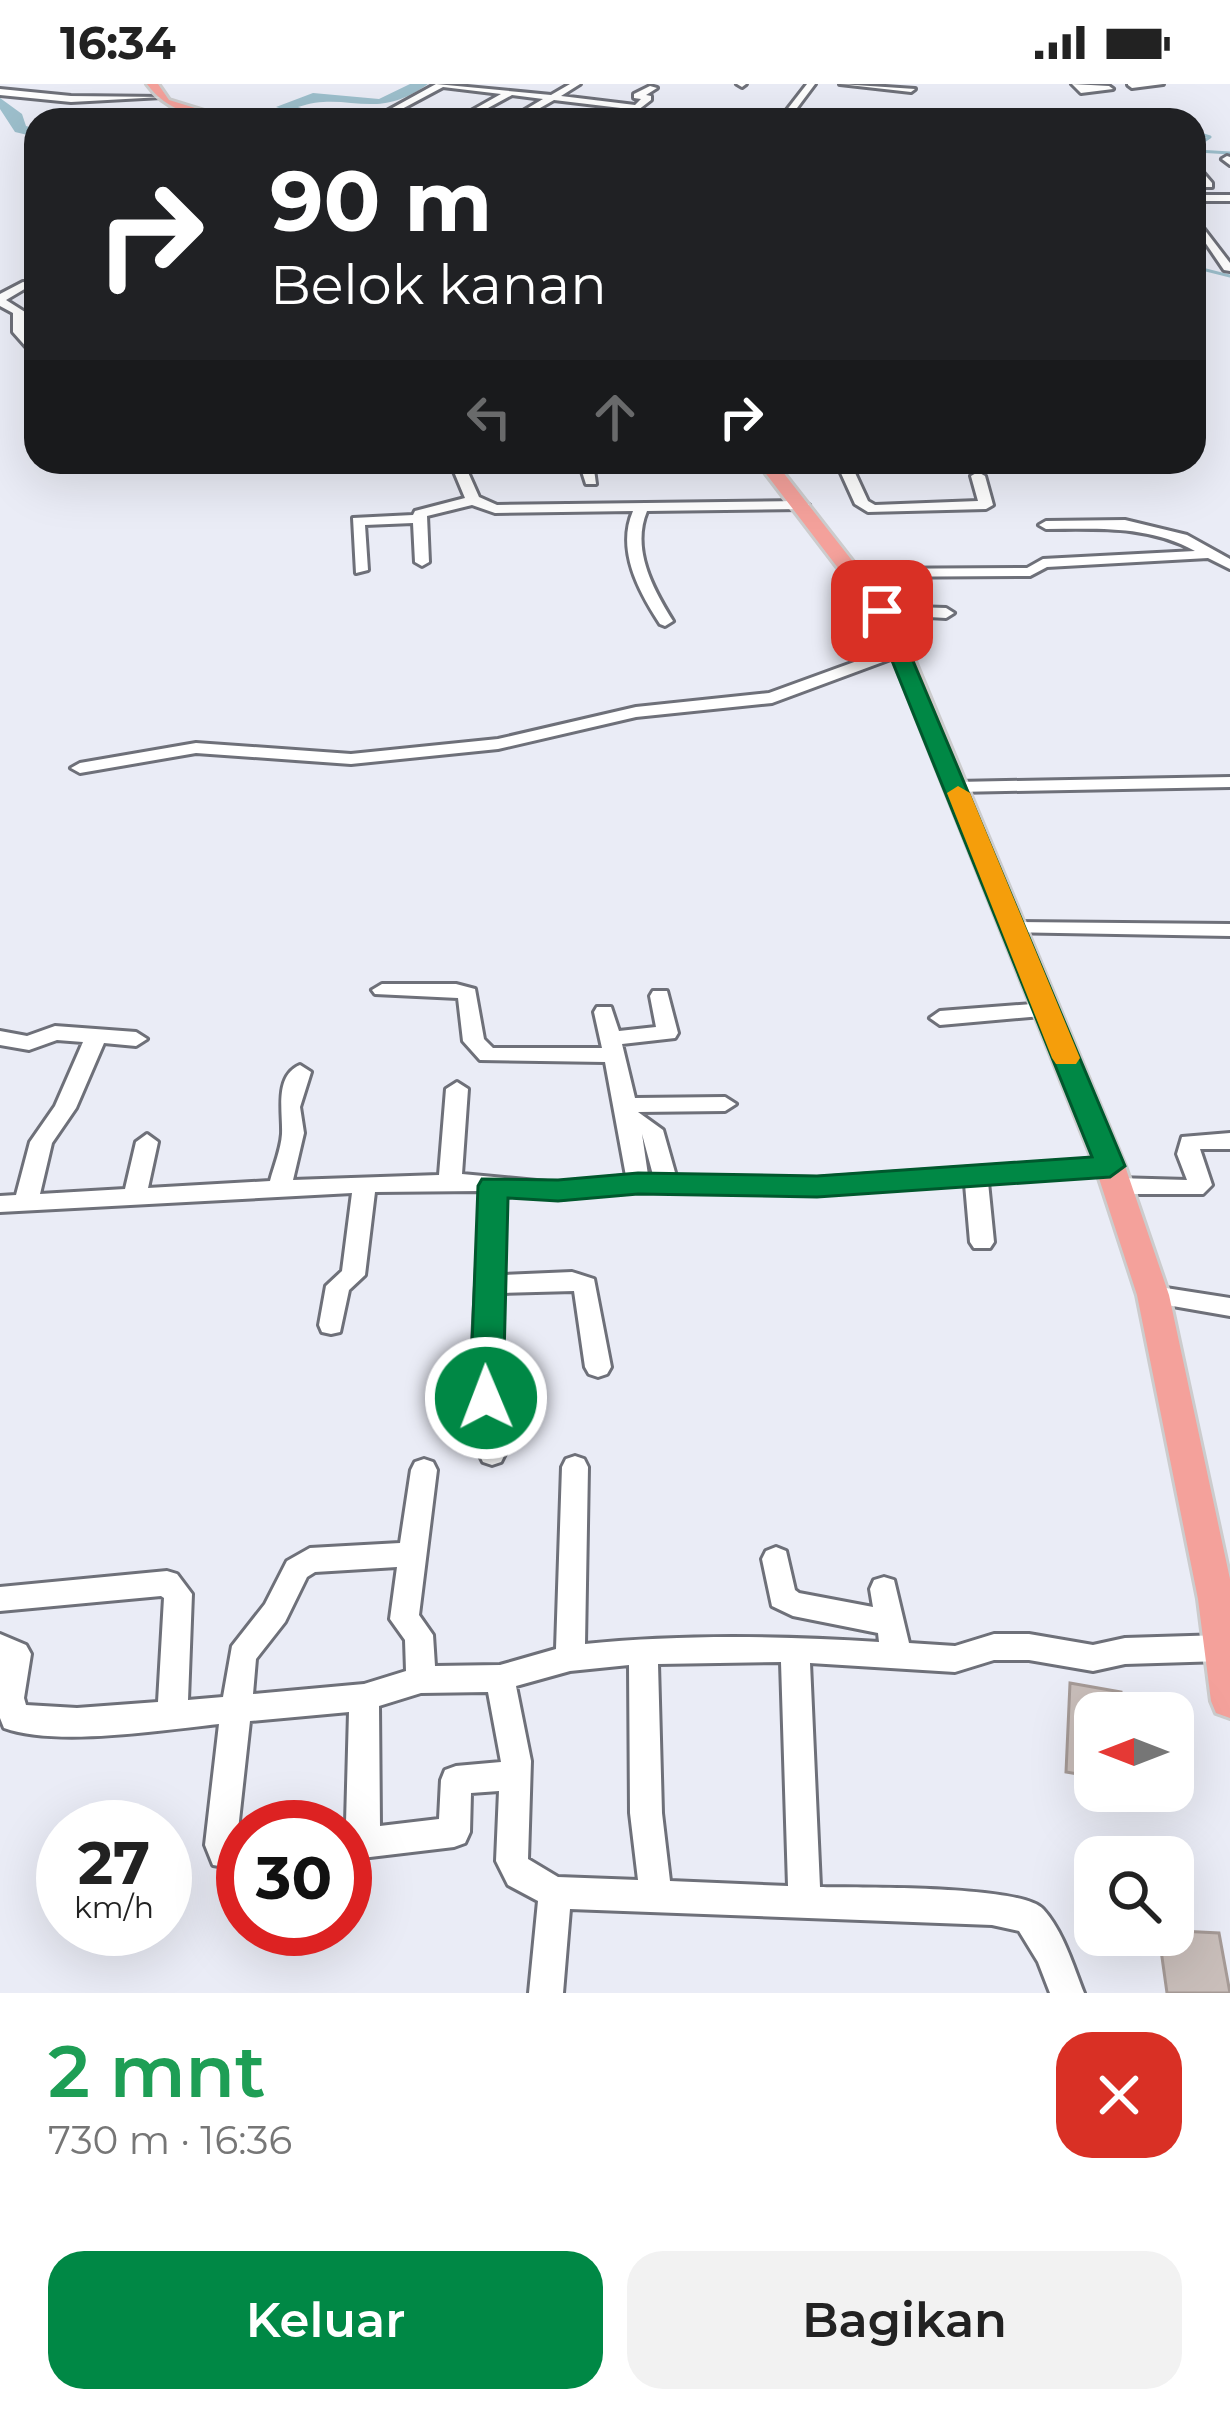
<!DOCTYPE html>
<html lang="id">
<meta charset="utf-8">
<style>
:root{--surface:#fff;--page:#f2f2f2;--text:#222;--muted:#767676;--accent:#008845}
body{margin:0;font-family:Montserrat,sans-serif;background:var(--page);color:var(--text);height:100vh;display:flex;flex-direction:column;font-size:45px;white-space:nowrap}
*{box-sizing:border-box;margin:0}
p{font-size:39px;color:var(--muted)}
.icon{flex:none;width:66px;height:66px;fill:none;stroke:currentColor;stroke-width:2;stroke-linecap:round;stroke-linejoin:round}
.map{position:relative;height:1909px;overflow:hidden}
.side{display:flex;flex-direction:column;background:var(--surface);flex:1}
.side>*{flex:none}
.guide{position:absolute;left:24px;top:24px;width:1182px;height:366px;border-radius:36px;box-shadow:0 12px 48px #0002;background:#202124;color:#fff;overflow:hidden}
.needle{width:78px;rotate:270deg}
.controls{position:absolute;left:1074px;top:1608px;display:grid;gap:24px}
.controls a{display:grid;place-items:center;width:120px;height:120px;border-radius:24px;background:var(--surface);box-shadow:0 12px 48px #0002;font-size:60px}
.speed{position:absolute;left:36px;top:1716px;display:flex;gap:24px;font-size:60px;font-weight:700;text-align:center}
.speed>*{display:grid;place-content:center;width:156px;height:156px;border-radius:50%;background:var(--surface);box-shadow:0 12px 48px #0002;line-height:1}
.speed small{font-size:30px;font-weight:400}
.speed .limit{border:18px solid #d22;background:#fff;color:#111}
.pin{position:absolute;display:grid;place-items:center;width:102px;height:102px;color:#fff;margin:-51px;border-radius:24px;box-shadow:0 6px 18px #0006}
.me{position:absolute;width:132px;margin:-66px;rotate:359deg;stroke-linejoin:round;filter:drop-shadow(0 0 9px #0008)}
.turn{display:flex;align-items:center;gap:42px;height:252px;padding:0 48px;font-size:54px}
.turn .icon{width:156px;height:156px;stroke-width:2.5}
.turn b{display:block;font-size:84px;line-height:102px}
.lanes{display:flex;align-items:center;height:114px;padding:0 48px;background:#0003;justify-content:center;gap:60px;direction:ltr}
.lanes .off{opacity:.35}
.round{display:grid;place-items:center;flex:none;width:126px;height:126px;border-radius:36px;background:var(--page)}
.headline{display:flex;align-items:center;justify-content:space-between;height:204px;padding:0 48px}
h1{font-size:72px;font-weight:600;line-height:90px;color:#1e9e55}
.action{display:flex;gap:24px;margin-top:auto;padding:24px 48px}
.action a{flex:1;height:138px;border-radius:36px;background:var(--accent);color:#fff;font-size:48px;font-weight:600;line-height:138px;text-align:center}
.action a+a{background:var(--page);color:var(--text)}
.status{display:flex;justify-content:space-between;align-items:center;height:84px;padding:0 60px;background:var(--surface);direction:ltr}
.status svg{height:33px;fill:currentColor}
.map>svg:first-child{display:block}
</style>
<div class="status"><b>16:34</b><svg viewBox="0 0 49 12"><path d="M0 12V9h3v3zM5 12V6h3v6zM10 12V3h3v9zM15 12V0h3v12zM26 1h20v11H26zM47 4h2v5h-2z"/></svg></div>
<div class="map">
<svg width="1230" height="1909" viewBox="0 0 1230 1909">
<rect width="100%" height="100%" fill="#eaecf6"/>
<g fill="none" stroke-linecap="round" stroke-linejoin="round">
<!-- stream -->
<g stroke="#9dbfcc" stroke-width="3">
<path d="M1194 48 1210 53 1195 63 1198 67 1230 69"/>
<path d="M1194 183 1230 192"/>
</g>
<!-- river -->
<g fill="#9dbfcc" fill-rule="evenodd">
<path d="M410 0H428C374 39 348 6 298 23L341 36H317L276 23 313 9 379 15Z"/>
<path d="M0 14 22 30 26 42 36 45V53L15 48 0 25Z"/>
</g>
</g>
<!-- building -->
<g fill="#c9beba" stroke="#a59a96" stroke-width="3">
<path d="M1070 1599 1121 1608 1120 1629H1095V1693L1066 1688Z"/>
<path d="M1180 1847 1219 1849 1230 1909H1167L1160 1859Z"/>
</g>
<g fill="none" stroke-linecap="round" stroke-linejoin="round">
<!-- minor casing -->
<g stroke="#6e7079" stroke-width="6">
<g id="minor">
<path d="M436 0 551 11 570 0H580L561 12 635 21 641 15 634 14V10L650 2 657 4 646 11 651 12V16L629 33 625 30 629 25 554 16 519 36H508L543 15 512 11 466 36H455L501 10 443 3 400 26 445 36H426L387 27Z"/>
<path d="M737 0H746L742 3Z"/>
<path d="M807 0H815L788 36H779Z"/>
<path d="M840 0 915 5 911 8Z"/>
<path d="M1072 0 1109 2 1113 5 1081 9Z"/>
<path d="M1163 0 1132 4 1128 1V0Z"/>
<path d="M0 5 71 12 162 13 71 18 0 11Z"/>
<path d="M1227 72 1230 73V81L1222 75Z"/>
<path d="M1194 78 1212 99V103H1206L1194 88Z"/>
<rect x="1194" y="111" width="36" height="6"/>
<path d="M1194 132 1230 179V187L1224 186 1194 142Z"/>
<path d="M23 198 33 200 6 216 25 228V248L36 262V274L13 248V229L0 222V210Z"/>
<path d="M450 378H526L519 382 467 386 479 413 497 421 802 417 809 421 802 425 647 427C631 465 653 505 673 537L665 542 660 540C639 508 616 466 633 427L495 429 472 421 427 432 429 478 422 482 415 478 413 439 365 441 368 486 356 489 353 434 413 431 415 427 465 414Z"/>
<path d="M579 378H593L596 400H586Z"/>
<path d="M638 378 769 379 776 383 769 387H656Z"/>
<path d="M836 378H850L868 417 875 421 978 417 971 392 978 388 985 392 993 421 986 425 868 428 855 420Z"/>
<path d="M1125 436 1187 451 1230 475V485L1208 474 1047 483 1030 492 854 493 847 489 854 485 1027 484 1043 475 1195 467C1148 441 1098 445 1046 445L1039 441 1046 437Z"/>
<path d="M882 522 946 524 954 529 946 534 877 530 874 527Z"/>
<path d="M901 561 907 563V569L772 619 636 633 498 665 351 680 196 669 80 689 71 684 80 679 196 659 351 670 498 655 636 623 769 609Z"/>
<path d="M1230 693V703L956 708 947 703 956 698Z"/>
<path d="M1011 838 1230 840V852L1004 848 1001 844Z"/>
<path d="M382 900H456L475 905 484 955 493 964H602L594 928 597 923H611L619 947 656 943 650 912 653 907H667L678 949 675 954 622 960 635 1014 725 1013 736 1020 725 1027 638 1028 663 1046 676 1092 817 1094 1110 1074 1118 1076 1121 1082 1118 1088 1110 1090 988 1098 994 1158 990 1164H974L970 1158 965 1100 817 1110 638 1107 558 1115 504 1109 503 1191 572 1188 594 1195 611 1283 607 1290 598 1293 589 1290 585 1283 574 1207 503 1209 498 1277 505 1370 501 1378 492 1381 483 1378 479 1370 472 1277 481 1107 375 1108 365 1191 349 1206 340 1248 331 1250 322 1248 319 1241 326 1202 342 1187 352 1109 0 1128V1112L16 1111 30 1058 55 1022 83 958 57 956 29 966 0 961V947L27 952 55 942 136 948 147 955 136 962 104 959 76 1024 52 1059 40 1110 125 1105 136 1058 147 1050 158 1058 148 1104 270 1097C274 1082 281 1065 282 1050 283 1028 274 992 300 981L311 988 300 1023 304 1049 293 1096 439 1091 446 1005 457 998 468 1005 462 1090 558 1099 626 1092 605 978 480 976 463 957 458 914 375 910 372 906ZM642 1050 653 1091H648Z"/>
<path d="M1046 919 1053 921 1056 926 1053 931 940 941 930 934 940 927Z"/>
<path d="M1230 1049V1065H1200L1212 1101 1203 1110H1116L1108 1108 1105 1102 1108 1096 1116 1094 1187 1096 1177 1070 1182 1053Z"/>
<path d="M1153 1202 1230 1214V1232L1144 1217 1141 1211 1144 1205Z"/>
<path d="M575 1372 584 1375 588 1383 585 1560C684 1550 781 1552 879 1558L878 1549 793 1532 772 1522 762 1475 766 1467 776 1463 786 1467 795 1506 799 1509 873 1523 870 1505 874 1496 884 1493 894 1496 909 1559 955 1562 994 1550H1029L1093 1561 1125 1554 1222 1551 1230 1554V1574L1222 1577 1125 1580 1093 1587 1029 1576H994L955 1588 810 1579 820 1803C859 1804 1021 1801 1043 1825 1063 1847 1073 1881 1084 1909H1050L1038 1878 1019 1847 992 1841 570 1825 563 1909H529L538 1817 508 1801 496 1777 499 1707 471 1709 470 1748 465 1759 454 1763 345 1776 349 1628 250 1637 237 1755 243 1756V1786L213 1781 205 1761 219 1640C163 1646 56 1663 4 1644L0 1634V1550L26 1561 31 1570 24 1614 26 1621 77 1624 158 1618 164 1514 161 1512 0 1527V1503L167 1487 177 1490 192 1510 188 1616 223 1613 232 1562 265 1520 287 1477 310 1464 400 1459 411 1386 415 1378 424 1375 433 1378 437 1386 419 1531 433 1551 435 1582 500 1581 556 1565 562 1383 566 1375ZM397 1483 390 1535 405 1556 406 1587 364 1600 253 1610 256 1575 285 1538 307 1493 315 1488ZM781 1578 788 1802 670 1797 662 1729 658 1580ZM629 1581 630 1729 638 1796 558 1793 528 1775 531 1677 516 1602 570 1587ZM488 1608 501 1678 456 1682 445 1686 441 1696 439 1735 380 1742 379 1622 421 1609Z"/>
</g>
</g>
<!-- major casing -->
<g stroke="#cccccd" stroke-width="6">
<g id="major">
<path d="M147 0H158L169 16 234 36C200 36 166 27 147 0Z"/>
<path d="M757 378H775L897 534 1125 1082 1169 1211 1230 1495V1634L1216 1629 1211 1617 1198 1515 1137 1211 1095 1082 877 535Z"/>
</g>
</g>
<!-- minor -->
<use href="#minor" fill="#fff" fill-rule="evenodd"/>
<!-- major -->
<use href="#major" fill="#f4a19b" fill-rule="evenodd"/>
</g>
<!-- route -->
<path fill="#008845" stroke="#00582d" stroke-width="3" d="M882 521 892 527 1125 1082 1110 1093 817 1113 638 1110 558 1117 508 1114 503 1314 498 1323 486 1327 474 1323 470 1314 478 1102 482 1095 558 1096 638 1089 817 1092 1092 1073 872 527Z"/>
<!-- slow -->
<path fill="#f59e0b" d="M958 702 970 709 1080 974 1076 980H1056L1052 974 947 709Z"/>
</svg>
<div class="controls">
<a><svg class="needle" viewBox="-14 -14 28 28"><path d="M0-13l5 13h-10z" fill="#e53935"/><path d="M0 13l5-13h-10z" fill="#767676"/></svg></a>
<a><svg class="icon" aria-label="search" viewBox="0 0 24 24"><circle cx="10" cy="10" r="6"/><path d="M15 15l6 6"/></svg></a>
</div>
<div class="speed"><div>27<small>km/h</small></div><div class="limit">30</div></div>
<div class="pin" style="left:882px;top:527px;background:#d93025"><svg class="icon" aria-label="arrive" viewBox="0 0 24 24"><path d="M6 21V4h12l-3 4 3 4H6"/></svg></div>
<svg class="me" style="left:486px;top:1314px" viewBox="-20 -20 40 40"><circle r="17" fill="#008845" stroke="#fff" stroke-width="3"/><path d="M0-11L8 9 0 5-8 9z" fill="#fff"/></svg>
<div class="guide">
<div class="turn"><svg class="icon" aria-label="right" viewBox="0 0 24 24"><path d="M7 20v-9h11M14 6l5 5-5 5"/></svg><div><b>90 m</b>Belok kanan</div></div>
<div class="lanes"><svg class="icon off" aria-label="left" viewBox="0 0 24 24"><path d="M17 20v-9H6M10 6l-5 5 5 5"/></svg><svg class="icon off" aria-label="ahead" viewBox="0 0 24 24"><path d="M12 20V5M6 11l6-6 6 6"/></svg><svg class="icon" aria-label="right" viewBox="0 0 24 24"><path d="M7 20v-9h11M14 6l5 5-5 5"/></svg></div>
</div>
</div>
<section class="side">
<div class="headline"><div><h1>2 mnt</h1><p>730 m · 16:36</p></div><a class="round" style="background:#d93025;color:#fff"><svg class="icon" aria-label="close" viewBox="0 0 24 24"><path d="M6 6l12 12M18 6L6 18"/></svg></a></div>
<div class="action"><a>Keluar</a><a>Bagikan</a></div>
</section>
